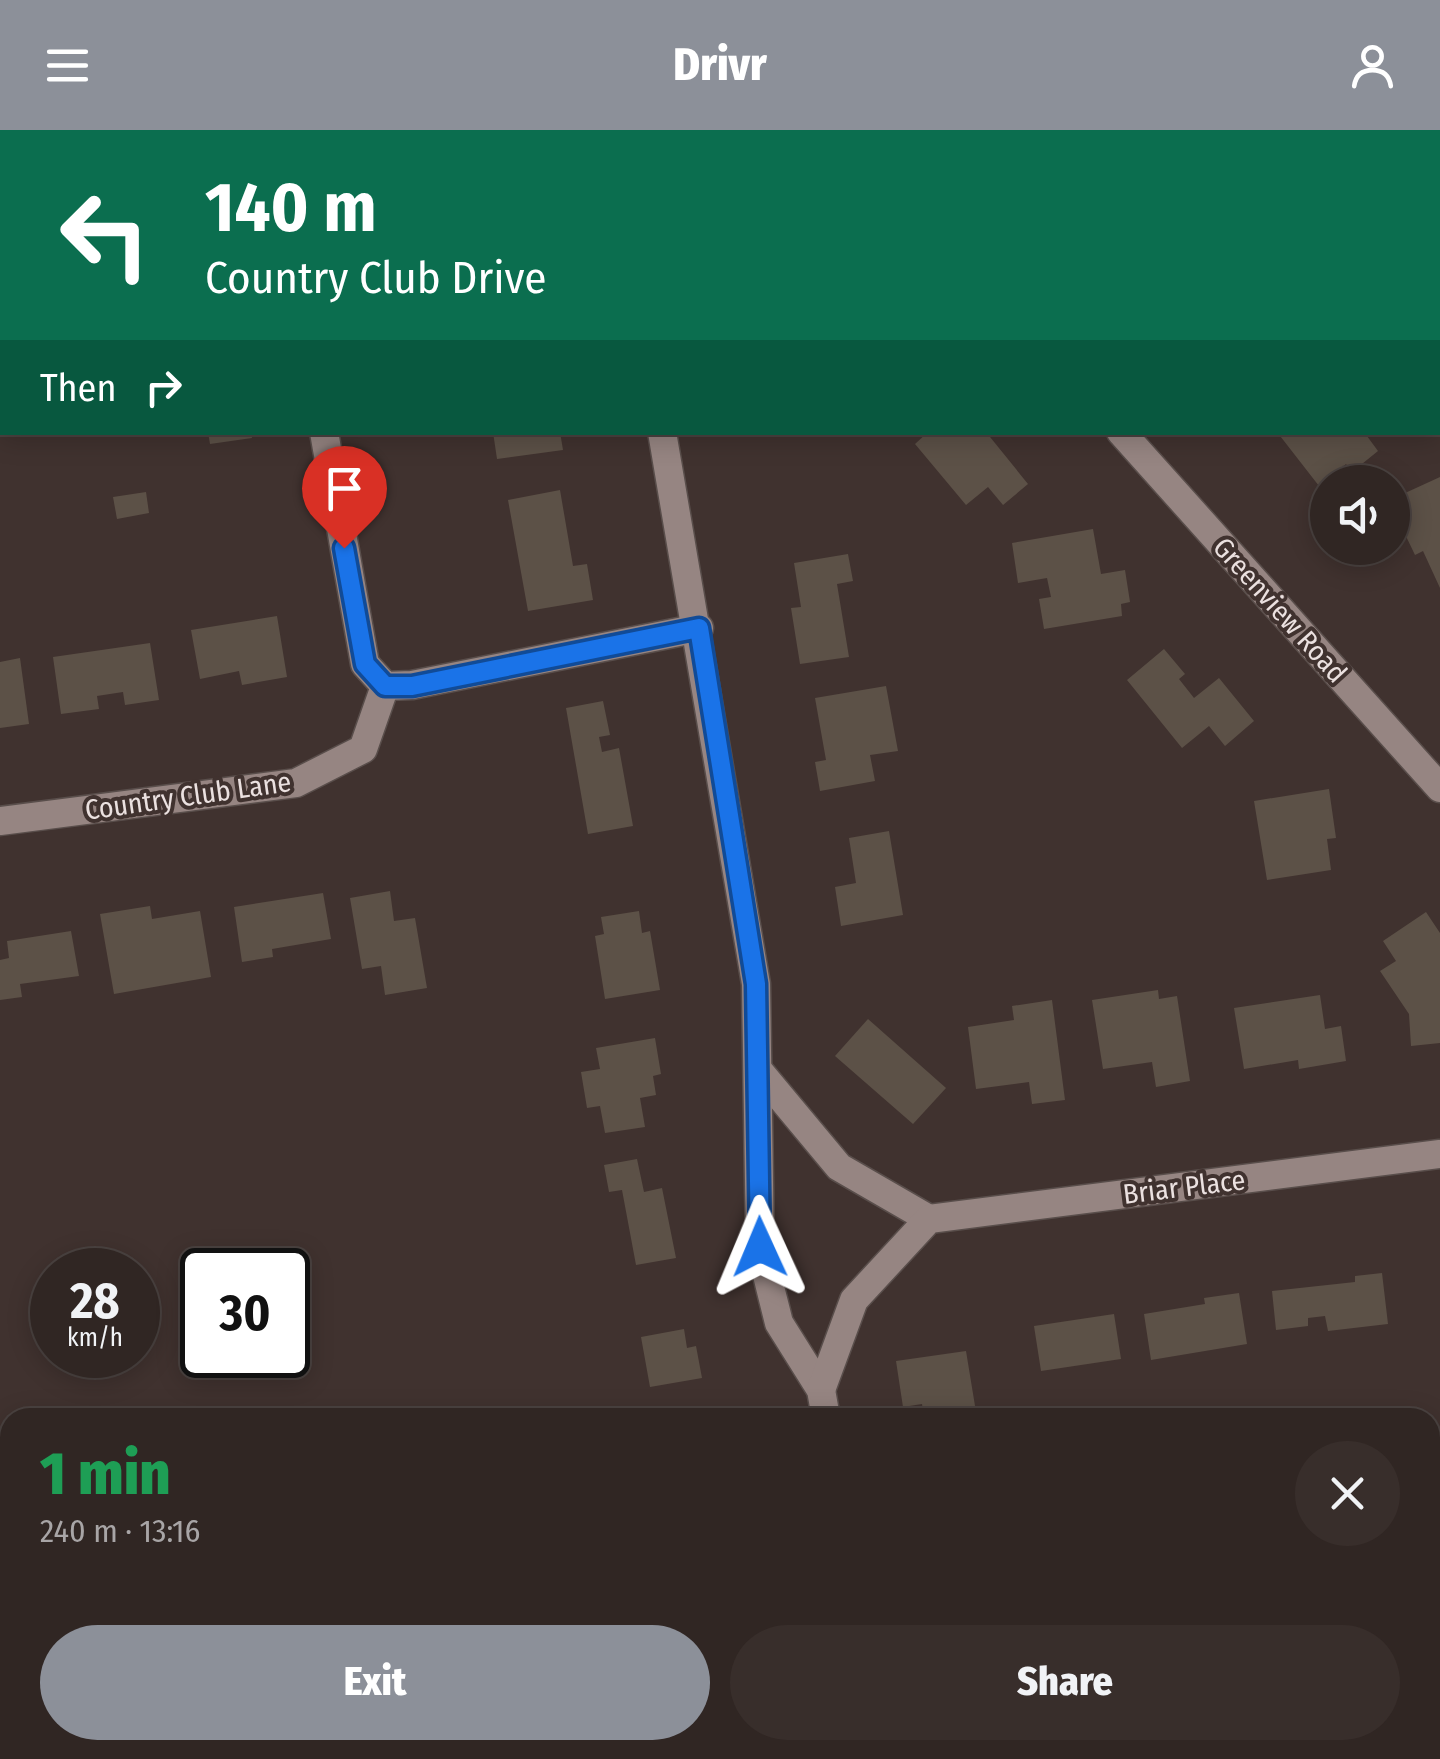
<!DOCTYPE html>
<meta charset="utf-8">
<style>
:root{--surface:#302623;--page:#382e2b;--text:#f1f3f6;--muted:#a8a5a6;--line:#4b4341;--accent:#8c9099}
body{margin:0;font-family:"Fira Sans Condensed",sans-serif;background:var(--page);color:var(--text);height:100vh;display:flex;flex-direction:column;font-size:38px;white-space:nowrap}
*{box-sizing:border-box;margin:0}
p{font-size:32px;color:var(--muted)}
.icon{flex:none;width:55px;height:55px;fill:none;stroke:currentColor;stroke-width:2;stroke-linecap:round;stroke-linejoin:round}
.map{position:relative;flex:1;overflow:hidden}
.sheet{position:absolute;left:0px;top:1278px;width:1440px;height:352px;display:flex;flex-direction:column;background:var(--surface);border-radius:30px 30px 0 0;box-shadow:0 5px 25px #0003,0 0 0 2px var(--line)}
.sheet>*{flex:none}
.hud{position:absolute;left:0px;top:0px;width:1440px;height:305px;box-shadow:0 5px 25px #0003,0 0 0 2px var(--line);background:#0b6e4f;color:#fff;overflow:hidden}
.tools{position:absolute;left:1310px;top:335px;display:grid;gap:20px}
.tools a{display:grid;place-items:center;width:100px;height:100px;border-radius:50%;background:var(--surface);box-shadow:0 5px 25px #0003,0 0 0 2px var(--line);font-size:50px}
.speed{position:absolute;left:30px;top:1118px;display:flex;gap:20px;font-size:50px;font-weight:700;text-align:center}
.speed>*{display:grid;place-content:center;width:130px;height:130px;border-radius:50%;background:var(--surface);box-shadow:0 5px 25px #0003,0 0 0 2px var(--line);line-height:1}
.speed small{font-size:25px;font-weight:400}
.speed .limit{border:5px solid #111;border-radius:15px;background:#fff;color:#111}
.pin{position:absolute;display:grid;place-items:center;width:85px;height:85px;color:#fff;margin:-102px -42px;border-radius:50% 50% 50% 0;rotate:-45deg;box-shadow:0 0 10px #0007}
.pin .icon{rotate:45deg}
.me{position:absolute;width:110px;margin:-55px;rotate:359deg;stroke-linejoin:round;filter:drop-shadow(0 0 8px #0008)}
.turn{display:flex;align-items:center;gap:35px;height:210px;padding:0 40px;font-size:45px}
.turn .icon{width:130px;height:130px;stroke-width:2.5}
.turn b{display:block;font-size:70px;line-height:85px}
.then{display:flex;align-items:center;height:95px;padding:0 40px;background:#0003;gap:20px;font-size:38px}
.round{display:grid;place-items:center;flex:none;width:105px;height:105px;border-radius:52px;background:var(--page)}
.head{display:flex;align-items:center;justify-content:space-between;height:170px;padding:0 40px}
h1{font-size:60px;font-weight:800;line-height:75px;color:#1e9e55}
.primary-button{display:flex;gap:20px;margin-top:auto;padding:20px 40px}
.primary-button a{flex:1;height:115px;border-radius:60px;background:var(--accent);color:#fff;font-size:40px;font-weight:800;line-height:115px;text-align:center}
.primary-button a+a{background:var(--page);color:var(--text)}
header{display:flex;justify-content:space-between;align-items:center;height:130px;padding:0 40px;background:var(--accent);color:#fff;font-size:45px;font-weight:800}
.map>svg:first-child{display:block}
</style>
<header><svg class="icon" aria-label="menu" viewBox="0 0 24 24"><path d="M4 6h16M4 12h16M4 18h16"/></svg>Drivr<svg class="icon" aria-label="person" viewBox="0 0 24 24"><circle cx="12" cy="8" r="4"/><path d="M4 21q1-7 8-7t8 7"/></svg></header>
<div class="map">
<svg width="1440" height="1629" viewBox="0 0 1440 1629">
<rect width="100%" height="100%" fill="#40322f"/>
<!-- green -->
<path fill="#564c2a" d="M1239 0H1440V212L1438 2Z"/>
<!-- building -->
<g fill="#5c5147">
<path d="M208 302H251L252 308 210 314Z"/>
<path d="M493 302H560L563 320 497 329Z"/>
<path d="M928 302H986L1028 354 1003 375 988 357 966 375 915 314Z"/>
<path d="M1277 302H1364L1378 321 1352 342 1346 334 1319 356Z"/>
<path d="M1440 347V458L1423 421 1415 425 1403 400 1392 405V369Z"/>
<path d="M560 360 573 436 587 434 593 470 528 481 508 370Z"/>
<path d="M146 362 149 383 117 389 113 367Z"/>
<path d="M1093 399 1101 444 1125 440 1130 472 1121 474 1122 486 1044 499 1039 469 1051 467 1047 448 1018 453 1012 413Z"/>
<path d="M848 424 853 451 837 454 849 527 800 534 791 478 801 477 794 433Z"/>
<path d="M277 486 287 547 242 555 239 541 200 549 191 500Z"/>
<path d="M150 513 159 570 125 575 123 562 97 566 99 579 61 584 53 527Z"/>
<path d="M1164 519 1185 544 1179 549 1194 568 1219 548 1254 591 1225 616 1209 596 1182 618 1127 550Z"/>
<path d="M20 528 29 594 0 598V532Z"/>
<path d="M886 556 898 621 870 625 875 651 820 661 815 632 826 630 815 568Z"/>
<path d="M603 571 610 605 599 607 602 622 619 618 633 696 588 704 566 578Z"/>
<path d="M1329 659 1336 708 1327 709 1331 740 1267 750 1254 671Z"/>
<path d="M889 701 903 785 841 796 835 757 856 753 849 708Z"/>
<path d="M390 761 394 791 415 788 427 858 385 865 381 836 362 839 350 768Z"/>
<path d="M323 763 331 809 272 819 273 827 242 832 234 777Z"/>
<path d="M150 776 152 789 200 781 211 847 114 864 100 784Z"/>
<path d="M639 781 642 803 650 801 660 860 605 869 595 806 604 804 601 787Z"/>
<path d="M1426 782 1440 803V913L1411 916 1409 884 1380 841 1396 831 1383 811Z"/>
<path d="M71 801 79 846 20 854 22 867 0 870V830L9 828 7 811Z"/>
<path d="M1158 860 1159 869 1177 866 1190 951 1156 957 1152 932 1103 939 1092 870Z"/>
<path d="M1320 865 1325 899 1341 896 1346 931 1299 939 1298 930 1244 939 1234 878Z"/>
<path d="M1052 870 1065 970 1032 974 1029 952 976 959 968 897 1014 890 1012 876Z"/>
<path d="M868 889 946 958 913 994 835 926Z"/>
<path d="M655 908 661 944 653 946 656 965 640 968 645 997 605 1003 600 976 587 978 581 942 600 939 596 918Z"/>
<path d="M637 1029 644 1062 662 1058 676 1128 636 1135 622 1060 609 1062 604 1035Z"/>
<path d="M1382 1143 1388 1194 1328 1201 1325 1186 1308 1188V1196L1276 1200 1272 1161 1355 1152V1146Z"/>
<path d="M1239 1163 1247 1214 1151 1230 1144 1184 1205 1174 1204 1168Z"/>
<path d="M1114 1184 1121 1229 1041 1241 1034 1196Z"/>
<path d="M684 1199 687 1218 696 1216 702 1248 650 1257 641 1207Z"/>
<path d="M966 1221 977 1288H924L922 1274 903 1277 896 1231Z"/>
<path d="M1430 1487 1438 1525 1430 1527Z"/>
<path d="M986 1620H1025L1026 1629H987Z"/>
<path d="M1265 1620H1307L1311 1629H1245Z"/>
</g>
<g fill="none" stroke-linecap="round" stroke-linejoin="round">
<!-- minor casing -->
<g stroke="#594e4b" stroke-width="31">
<g id="minor">
<path d="M604 0V2"/>
<path d="M0 132 2 131"/>
<path d="M324 302 365 534 385 556 412 555 699 498"/>
<path d="M662 302 756 854 760 1117 779 1193 821 1260 826 1288"/>
<path d="M1121 302 1440 658"/>
<path d="M0 691 296 653 363 619 385 556"/>
<path d="M759 941 839 1037 929 1089"/>
<path d="M821 1260 854 1170 929 1089 1440 1024"/>
<path d="M886 1620 888 1629"/>
</g>
</g>
<!-- minor -->
<use href="#minor" stroke="#968582" stroke-width="28"/>
</g>
<g fill="none" stroke-linecap="round" stroke-linejoin="round">
<!-- route casing -->
<g stroke="#114b97" stroke-width="25">
<path id="route" d="M344 418 365 534 385 556H412L699 498 756 854 760 1117"/>
</g>
<!-- route -->
<use href="#route" stroke="#1a73e8" stroke-width="18"/>
</g>
<g text-anchor="middle" dominant-baseline="central" stroke-width="8" stroke-linejoin="round" paint-order="stroke">
<!-- street labels -->
<g font-size="28" fill="#ebe1e0" stroke="#40322f">
<text transform="translate(1280 480) rotate(48)">Greenview Road</text>
<text transform="translate(188 666) rotate(-8)">Country Club Lane</text>
<text transform="translate(1184 1057) rotate(-7)">Briar Place</text>
</g>
</g>
</svg>
<div class="tools">
<a><svg class="icon" aria-label="sound" viewBox="0 0 24 24"><path d="M4 9h4l5-4v14l-5-4H4zM17 9q2 3 0 6"/></svg></a>
</div>
<div class="speed"><div>28<small>km/h</small></div><div class="limit">30</div></div>
<div class="pin" style="left:344px;top:418px;background:#d93025"><svg class="icon" aria-label="arrive" viewBox="0 0 24 24"><path d="M6 21V4h12l-3 4 3 4H6"/></svg></div>
<svg class="me" style="left:760px;top:1117px" viewBox="-20 -20 40 40"><path d="M0-17L14 15 0 8-14 15z" fill="#1a73e8" stroke="#fff" stroke-width="4"/></svg>
<div class="hud">
<div class="turn"><svg class="icon" aria-label="left" viewBox="0 0 24 24"><path d="M17 20v-9H6M10 6l-5 5 5 5"/></svg><div><b>140 m</b>Country Club Drive</div></div>
<div class="then">Then<svg class="icon" aria-label="right" viewBox="0 0 24 24"><path d="M7 20v-9h11M14 6l5 5-5 5"/></svg></div>
</div>
<section class="sheet">
<div class="head"><div><h1>1 min</h1><p>240 m · 13:16</p></div><a class="round"><svg class="icon" aria-label="close" viewBox="0 0 24 24"><path d="M6 6l12 12M18 6L6 18"/></svg></a></div>
<div class="primary-button"><a>Exit</a><a>Share</a></div>
</section>
</div>
